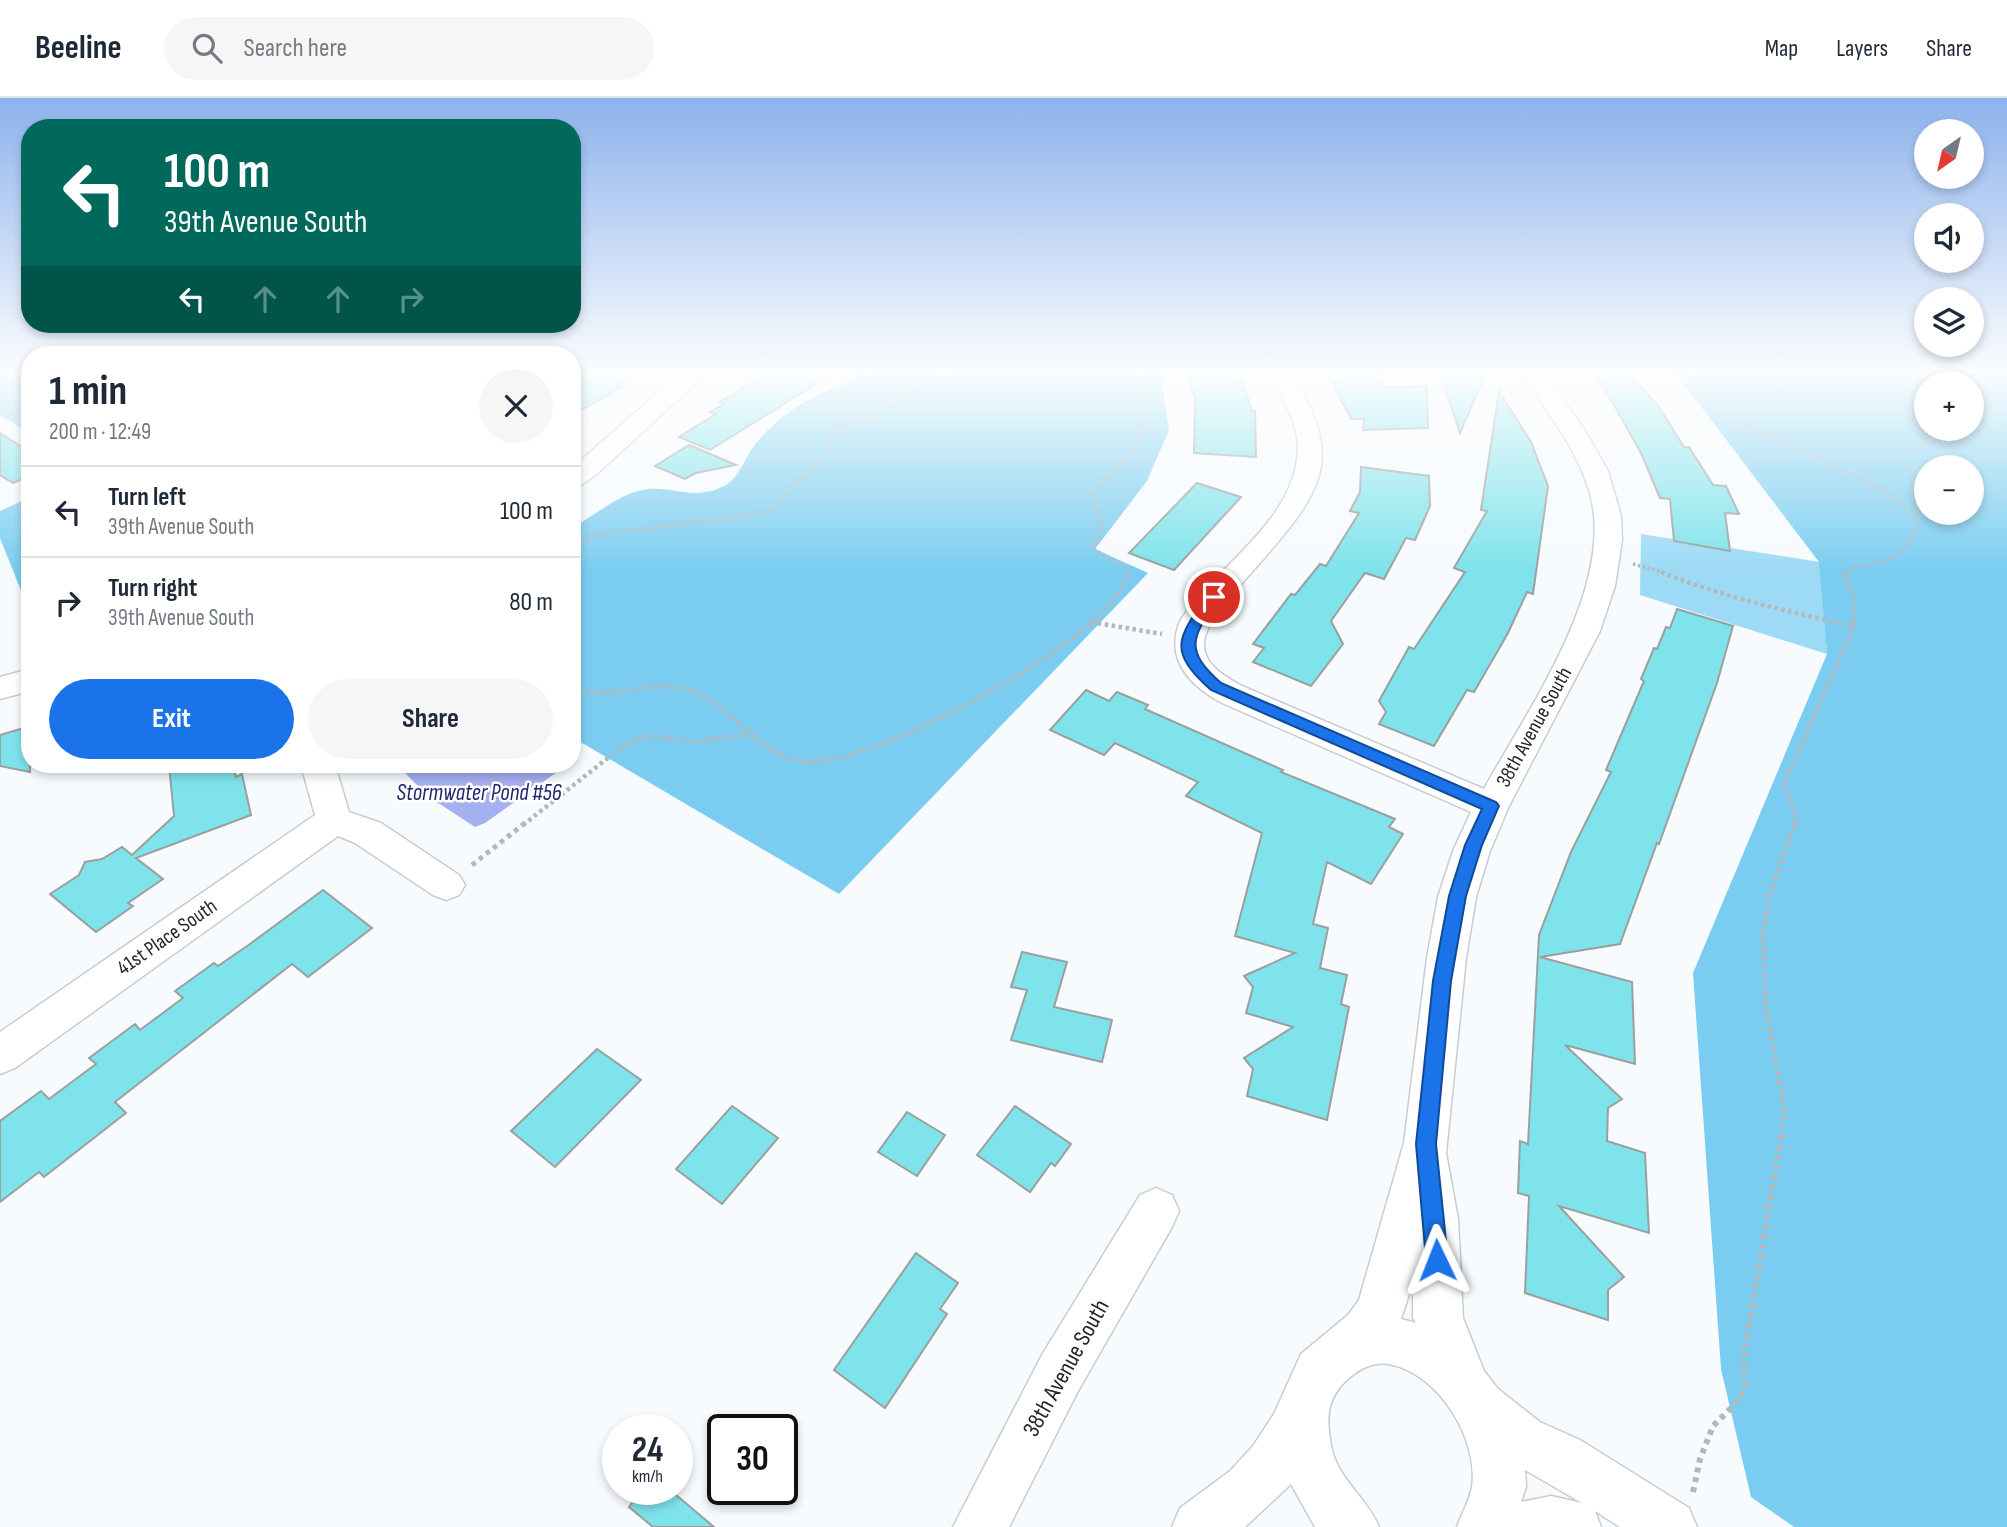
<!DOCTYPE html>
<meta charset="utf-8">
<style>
:root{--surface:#fff;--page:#f6f6f7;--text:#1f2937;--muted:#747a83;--line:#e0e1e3;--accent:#1a73e8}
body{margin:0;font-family:"Sofia Sans Condensed",sans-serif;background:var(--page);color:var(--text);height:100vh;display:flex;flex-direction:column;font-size:26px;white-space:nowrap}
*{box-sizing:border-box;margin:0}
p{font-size:23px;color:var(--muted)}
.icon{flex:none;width:38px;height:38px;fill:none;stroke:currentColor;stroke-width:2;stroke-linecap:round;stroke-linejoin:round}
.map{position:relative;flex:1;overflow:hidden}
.panel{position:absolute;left:21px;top:248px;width:560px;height:427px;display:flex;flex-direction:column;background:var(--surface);border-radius:28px;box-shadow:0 4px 10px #0003}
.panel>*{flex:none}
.hud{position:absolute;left:21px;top:21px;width:560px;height:214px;border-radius:28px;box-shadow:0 4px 10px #0003;background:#00695c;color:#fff;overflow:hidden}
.needle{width:46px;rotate:214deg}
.tools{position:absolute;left:1914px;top:21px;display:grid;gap:14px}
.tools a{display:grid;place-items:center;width:70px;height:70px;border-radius:50%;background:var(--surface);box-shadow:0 4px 10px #0003;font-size:35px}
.speed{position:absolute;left:602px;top:1316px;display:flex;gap:14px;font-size:35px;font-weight:700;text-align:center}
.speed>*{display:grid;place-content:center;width:91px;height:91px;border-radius:50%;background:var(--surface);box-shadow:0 4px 10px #0003;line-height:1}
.speed small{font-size:18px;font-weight:400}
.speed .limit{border:4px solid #111;border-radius:10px;background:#fff;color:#111}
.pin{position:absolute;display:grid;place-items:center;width:60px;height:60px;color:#fff;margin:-30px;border:4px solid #fff;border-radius:50%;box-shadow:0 2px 7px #0007}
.me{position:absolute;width:77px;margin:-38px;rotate:358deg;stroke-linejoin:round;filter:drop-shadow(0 0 5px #0008)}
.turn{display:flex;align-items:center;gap:24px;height:147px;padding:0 28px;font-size:32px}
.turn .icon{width:91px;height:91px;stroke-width:2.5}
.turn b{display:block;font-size:49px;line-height:60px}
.lanes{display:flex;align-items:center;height:66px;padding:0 28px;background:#0003;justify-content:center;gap:35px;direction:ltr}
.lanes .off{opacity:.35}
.round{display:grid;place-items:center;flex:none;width:74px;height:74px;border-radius:37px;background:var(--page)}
.head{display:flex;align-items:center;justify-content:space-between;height:119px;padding:0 28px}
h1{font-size:42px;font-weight:700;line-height:52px}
.cta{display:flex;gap:14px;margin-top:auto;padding:14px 28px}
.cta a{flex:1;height:80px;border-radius:42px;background:var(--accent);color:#fff;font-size:28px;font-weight:700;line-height:80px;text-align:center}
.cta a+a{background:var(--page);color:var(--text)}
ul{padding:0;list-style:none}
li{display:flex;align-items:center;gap:21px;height:91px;padding:0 28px;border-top:2px solid var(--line)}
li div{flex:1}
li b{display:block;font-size:26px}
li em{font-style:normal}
header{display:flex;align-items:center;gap:42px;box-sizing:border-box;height:98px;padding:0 35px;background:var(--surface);border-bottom:2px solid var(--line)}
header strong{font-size:33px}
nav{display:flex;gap:38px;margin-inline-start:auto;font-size:24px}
.search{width:490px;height:63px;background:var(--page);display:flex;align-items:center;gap:18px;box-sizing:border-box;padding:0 24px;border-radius:38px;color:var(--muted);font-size:26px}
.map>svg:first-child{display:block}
</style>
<header>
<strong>Beeline</strong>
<div class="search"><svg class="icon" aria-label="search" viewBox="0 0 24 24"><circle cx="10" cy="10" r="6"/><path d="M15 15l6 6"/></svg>Search here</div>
<nav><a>Map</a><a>Layers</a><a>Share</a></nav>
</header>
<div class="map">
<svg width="2007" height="1429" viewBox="0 0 2007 1429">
<rect width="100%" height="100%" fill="#f7fbfd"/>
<!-- green -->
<path fill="#9cdaf6" d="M1641 436 1820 464 1827 556 1640 497Z"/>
<!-- forest -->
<g fill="#7acdf0" fill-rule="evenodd">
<path d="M0 273H30V335L0 317Z"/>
<path d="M874 273H1160L1169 332 1147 383 1095 451 1148 475 839 796 572 639V430C592 419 616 399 638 393 672 384 690 406 726 387 740 379 746 356 757 344 788 307 830 290 874 273Z"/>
<path d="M1674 273H2007V1429H1794L1751 1399 1721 1271 1693 875 1827 556 1819 464ZM1927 285H1972V331H1927ZM1927 369H1972V415H1927Z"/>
<path d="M30 399V515L0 440V413Z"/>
</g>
<!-- water -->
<path fill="#a5b0f1" d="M397 667H567L485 725 475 729 429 699Z"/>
<!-- building -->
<g fill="#7fe3eb" stroke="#9a9f9f" stroke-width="2">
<path d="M572 273H643L618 287 623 289 572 317Z"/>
<path d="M770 273H837L710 352 679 339 716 316 710 314 724 306 720 304Z"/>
<path d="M1186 273H1235L1239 283H1242L1252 313H1255L1256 359 1194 355 1195 301Z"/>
<path d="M1335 273H1375L1386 289 1427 288 1428 330 1363 332 1364 321H1351L1332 284 1340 283Z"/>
<path d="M1439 273H1487L1460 335Z"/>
<path d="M1626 273 1657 306 1684 349H1689L1713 387 1726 388 1739 416 1725 415 1730 453 1674 443 1670 401 1660 400 1641 355 1602 286 1592 274Z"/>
<path d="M1499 293 1531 344 1548 388 1533 496 1527 494 1508 535 1474 594 1467 592 1434 648 1379 626 1386 614 1379 603 1409 549 1414 551 1465 474 1454 470 1487 413 1481 412Z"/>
<path d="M0 335 30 354V378L13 385 0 377Z"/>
<path d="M689 347 736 367 696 375 685 381 655 368Z"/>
<path d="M1361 369 1429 378 1430 408 1415 442 1406 440 1384 481 1365 475 1331 523 1343 546 1311 588 1253 564 1264 550 1253 546 1291 496 1295 497 1320 466 1326 468 1359 415 1350 413 1360 394Z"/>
<path d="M1197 385 1241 399 1174 472 1129 455Z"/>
<path d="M1677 511 1733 528 1717 585 1659 746 1657 745 1620 846 1540 859 1632 884 1635 966 1565 947 1622 1001 1608 1010 1607 1043 1645 1055 1649 1135 1559 1108 1624 1179 1608 1192V1222L1525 1195 1529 1098 1518 1095 1520 1043 1528 1046 1539 837 1571 754 1611 674 1606 672 1644 583 1641 581 1654 550 1657 551 1666 529 1670 530Z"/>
<path d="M1086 592 1109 603 1117 594 1148 607 1145 611 1283 672 1281 674 1395 721 1389 729 1403 736 1371 786 1327 764 1313 826 1328 830 1320 870 1347 877 1341 906 1349 909 1327 1022 1247 998 1253 971 1244 960 1293 929 1246 915 1253 889 1244 878 1295 855 1235 838 1262 735 1186 698 1198 684 1115 645 1104 657 1050 632Z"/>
<path d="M30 628V674L0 668V637Z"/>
<path d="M169 667H233L236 679 242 676 251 717 136 760 163 781 128 805 133 808 96 834 50 796 79 777 85 764 102 761 122 749 132 757 174 718Z"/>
<path d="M323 792 372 830 308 879 292 866 115 1004 126 1015 44 1079 39 1074 0 1104V1023L41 993 49 1001 96 966 89 960 135 926 140 932 183 900 175 893 214 865 218 868 250 846Z"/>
<path d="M1022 854 1067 864 1054 909 1112 922 1102 964 1011 942 1027 892 1011 889Z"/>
<path d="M597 951 641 982 555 1069 511 1033Z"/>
<path d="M732 1008 778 1040 722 1106 676 1071Z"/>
<path d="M1015 1008 1071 1046 1055 1068 1051 1065 1030 1094 977 1057Z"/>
<path d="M907 1014 945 1037 917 1078 878 1054Z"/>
<path d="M916 1155 958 1185 940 1211 947 1216 885 1310 834 1272Z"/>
<path d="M642 1391H669L714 1429H653L629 1409Z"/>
</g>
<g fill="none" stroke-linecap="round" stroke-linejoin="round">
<!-- minor casing -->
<g stroke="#c9cdcf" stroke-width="3">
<g id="minor">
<path d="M683 273H709L598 375 581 387 572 390V370Z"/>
<path d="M1270 273H1292C1307 304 1326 332 1321 368 1313 431 1201 508 1204 548 1205 568 1226 579 1242 588L1484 691C1528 611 1618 486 1589 392 1575 347 1545 311 1520 273H1543L1584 331 1608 373 1621 418 1622 442 1615 488 1600 533 1509 708 1490 753 1476 799 1466 860 1446 1055 1458 1121 1463 1220 1484 1273 1498 1291 1540 1324 1580 1342 1689 1410 1697 1429H1620L1595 1413 1601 1429H1457C1461 1417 1470 1402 1472 1389 1479 1341 1438 1274 1388 1266 1376 1264 1363 1269 1354 1276 1326 1297 1325 1319 1332 1352 1340 1383 1368 1401 1379 1429H1315L1291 1386 1245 1429H1172L1180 1410 1230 1373 1253 1348 1274 1316 1301 1256 1348 1217 1359 1202 1404 1045 1427 860 1438 799 1453 753 1471 714 1220 604C1188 586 1165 560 1180 523 1216 467 1298 422 1298 348 1297 322 1280 296 1270 273ZM1413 1184V1220L1416 1225 1401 1221ZM1525 1372 1582 1405 1551 1398 1521 1404 1526 1389Z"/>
<path d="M30 571V593L0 601V579Z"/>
<path d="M301 667H335L349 714 381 725 459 777 465 787 459 797 446 802 433 797 355 745 338 738 15 970 0 976V934L315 717Z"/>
<path d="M1156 1090 1172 1097 1179 1113 1172 1129 1078 1293 1009 1429H953L1042 1257 1140 1097Z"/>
</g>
</g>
<!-- path-far3 -->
<g stroke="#b5b8ba" stroke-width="3.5" stroke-dasharray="2.5 2.5" stroke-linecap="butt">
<path d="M1688 273 1723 322 1826 362 1888 395 1919 421"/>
<path d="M1926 273 1939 285"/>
<path d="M572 447 597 437 751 417 774 411 795 384 825 361 834 334 878 315 914 286 953 273"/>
<path d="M1633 466 1666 475"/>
<path d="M1128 475 1124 469 1092 450 1102 428 1092 395 1135 352 1143 302 1141 273"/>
<path d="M1845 475C1859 465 1876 467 1891 459 1933 439 1910 390 1908 355L1940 331"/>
</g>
<!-- path-far2 -->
<g stroke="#b5b8ba" stroke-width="4.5" stroke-dasharray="3.5 3.5" stroke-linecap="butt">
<path d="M1661 474C1723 499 1789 514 1854 528"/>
<path d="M1091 524 1162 536"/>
<path d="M572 589C613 606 657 576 697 595 739 614 763 665 814 664 879 662 1119 539 1128 474"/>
<path d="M523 727 618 652 638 640 654 638 694 644 751 636"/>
<path d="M1795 727 1796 718 1784 686 1854 528V501L1844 476 1847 474"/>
</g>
<!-- path-far1 -->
<g stroke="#b5b8ba" stroke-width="5" stroke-dasharray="4.5 4.5" stroke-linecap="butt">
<path d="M472 767 525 725"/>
<path d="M1781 1040 1785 1014 1766 912 1763 832 1769 800 1795 725"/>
</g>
<!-- path -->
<path stroke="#b5b8ba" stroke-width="6" stroke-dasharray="5 5" stroke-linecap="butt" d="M1693 1394 1700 1361 1713 1328 1739 1302 1745 1289 1744 1258 1781 1038"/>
<!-- minor -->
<use href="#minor" fill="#fff" fill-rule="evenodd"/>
</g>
<!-- sky -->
<linearGradient id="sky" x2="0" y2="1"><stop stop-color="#8db2ec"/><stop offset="0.58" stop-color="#fbfdfe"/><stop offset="1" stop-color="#fbfdfe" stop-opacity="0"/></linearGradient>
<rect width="2007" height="473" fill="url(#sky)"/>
<!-- route -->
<path fill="#1a73e8" stroke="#114b97" stroke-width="2" d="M1209 496 1220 499C1194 537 1181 550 1221 585L1496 704 1499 708 1482 747 1466 798 1451 883 1436 1046 1448 1162 1445 1170 1437 1173 1429 1170 1426 1162 1416 1046 1433 883 1449 798 1465 747 1482 711 1211 592C1166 552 1178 539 1209 496Z"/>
<g text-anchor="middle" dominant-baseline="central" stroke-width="5" stroke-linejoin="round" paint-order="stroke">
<!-- street labels -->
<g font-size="21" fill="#262728" stroke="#fff">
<text transform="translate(1534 629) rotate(-61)">38th Avenue South</text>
<text transform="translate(167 839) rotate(-35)">41st Place South</text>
</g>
<!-- water labels -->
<g font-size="23" font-style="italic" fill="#25246e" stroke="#fff">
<text x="479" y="695">Stormwater Pond #56</text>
</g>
<!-- near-street labels -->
<g font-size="24" fill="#262728" stroke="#fff">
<text transform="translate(1066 1270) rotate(-61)">38th Avenue South</text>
</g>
</g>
</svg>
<div class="tools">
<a><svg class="needle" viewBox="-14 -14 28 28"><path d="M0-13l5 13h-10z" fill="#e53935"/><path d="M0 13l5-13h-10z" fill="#747a83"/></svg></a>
<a><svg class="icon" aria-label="sound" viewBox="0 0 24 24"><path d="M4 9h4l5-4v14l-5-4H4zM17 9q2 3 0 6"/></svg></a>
<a><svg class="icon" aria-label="layers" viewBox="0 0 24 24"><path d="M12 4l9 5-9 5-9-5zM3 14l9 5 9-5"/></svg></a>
<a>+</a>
<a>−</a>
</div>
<div class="speed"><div>24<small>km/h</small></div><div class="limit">30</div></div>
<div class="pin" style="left:1214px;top:499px;background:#d93025"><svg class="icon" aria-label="arrive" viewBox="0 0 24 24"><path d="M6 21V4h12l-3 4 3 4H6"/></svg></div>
<svg class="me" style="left:1437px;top:1162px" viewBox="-20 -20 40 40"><path d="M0-17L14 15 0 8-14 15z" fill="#1a73e8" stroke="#fff" stroke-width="4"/></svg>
<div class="hud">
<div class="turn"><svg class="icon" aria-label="left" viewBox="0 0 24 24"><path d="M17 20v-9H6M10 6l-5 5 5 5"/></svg><div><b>100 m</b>39th Avenue South</div></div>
<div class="lanes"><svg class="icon" aria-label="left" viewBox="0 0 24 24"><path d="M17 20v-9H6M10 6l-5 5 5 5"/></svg><svg class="icon off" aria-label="ahead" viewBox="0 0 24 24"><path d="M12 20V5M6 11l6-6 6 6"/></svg><svg class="icon off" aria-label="ahead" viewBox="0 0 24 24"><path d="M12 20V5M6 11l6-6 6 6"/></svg><svg class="icon off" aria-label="right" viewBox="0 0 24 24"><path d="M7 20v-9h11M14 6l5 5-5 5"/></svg></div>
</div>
<section class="panel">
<div class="head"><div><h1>1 min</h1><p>200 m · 12:49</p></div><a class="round"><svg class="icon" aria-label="close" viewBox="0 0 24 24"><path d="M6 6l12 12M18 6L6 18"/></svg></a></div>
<ul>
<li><svg class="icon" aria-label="left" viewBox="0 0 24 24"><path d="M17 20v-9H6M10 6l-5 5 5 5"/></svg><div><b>Turn left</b><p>39th Avenue South</p></div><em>100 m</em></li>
<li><svg class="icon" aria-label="right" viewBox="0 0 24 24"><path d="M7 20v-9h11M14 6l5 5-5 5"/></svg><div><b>Turn right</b><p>39th Avenue South</p></div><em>80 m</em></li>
</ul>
<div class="cta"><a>Exit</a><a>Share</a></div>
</section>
</div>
